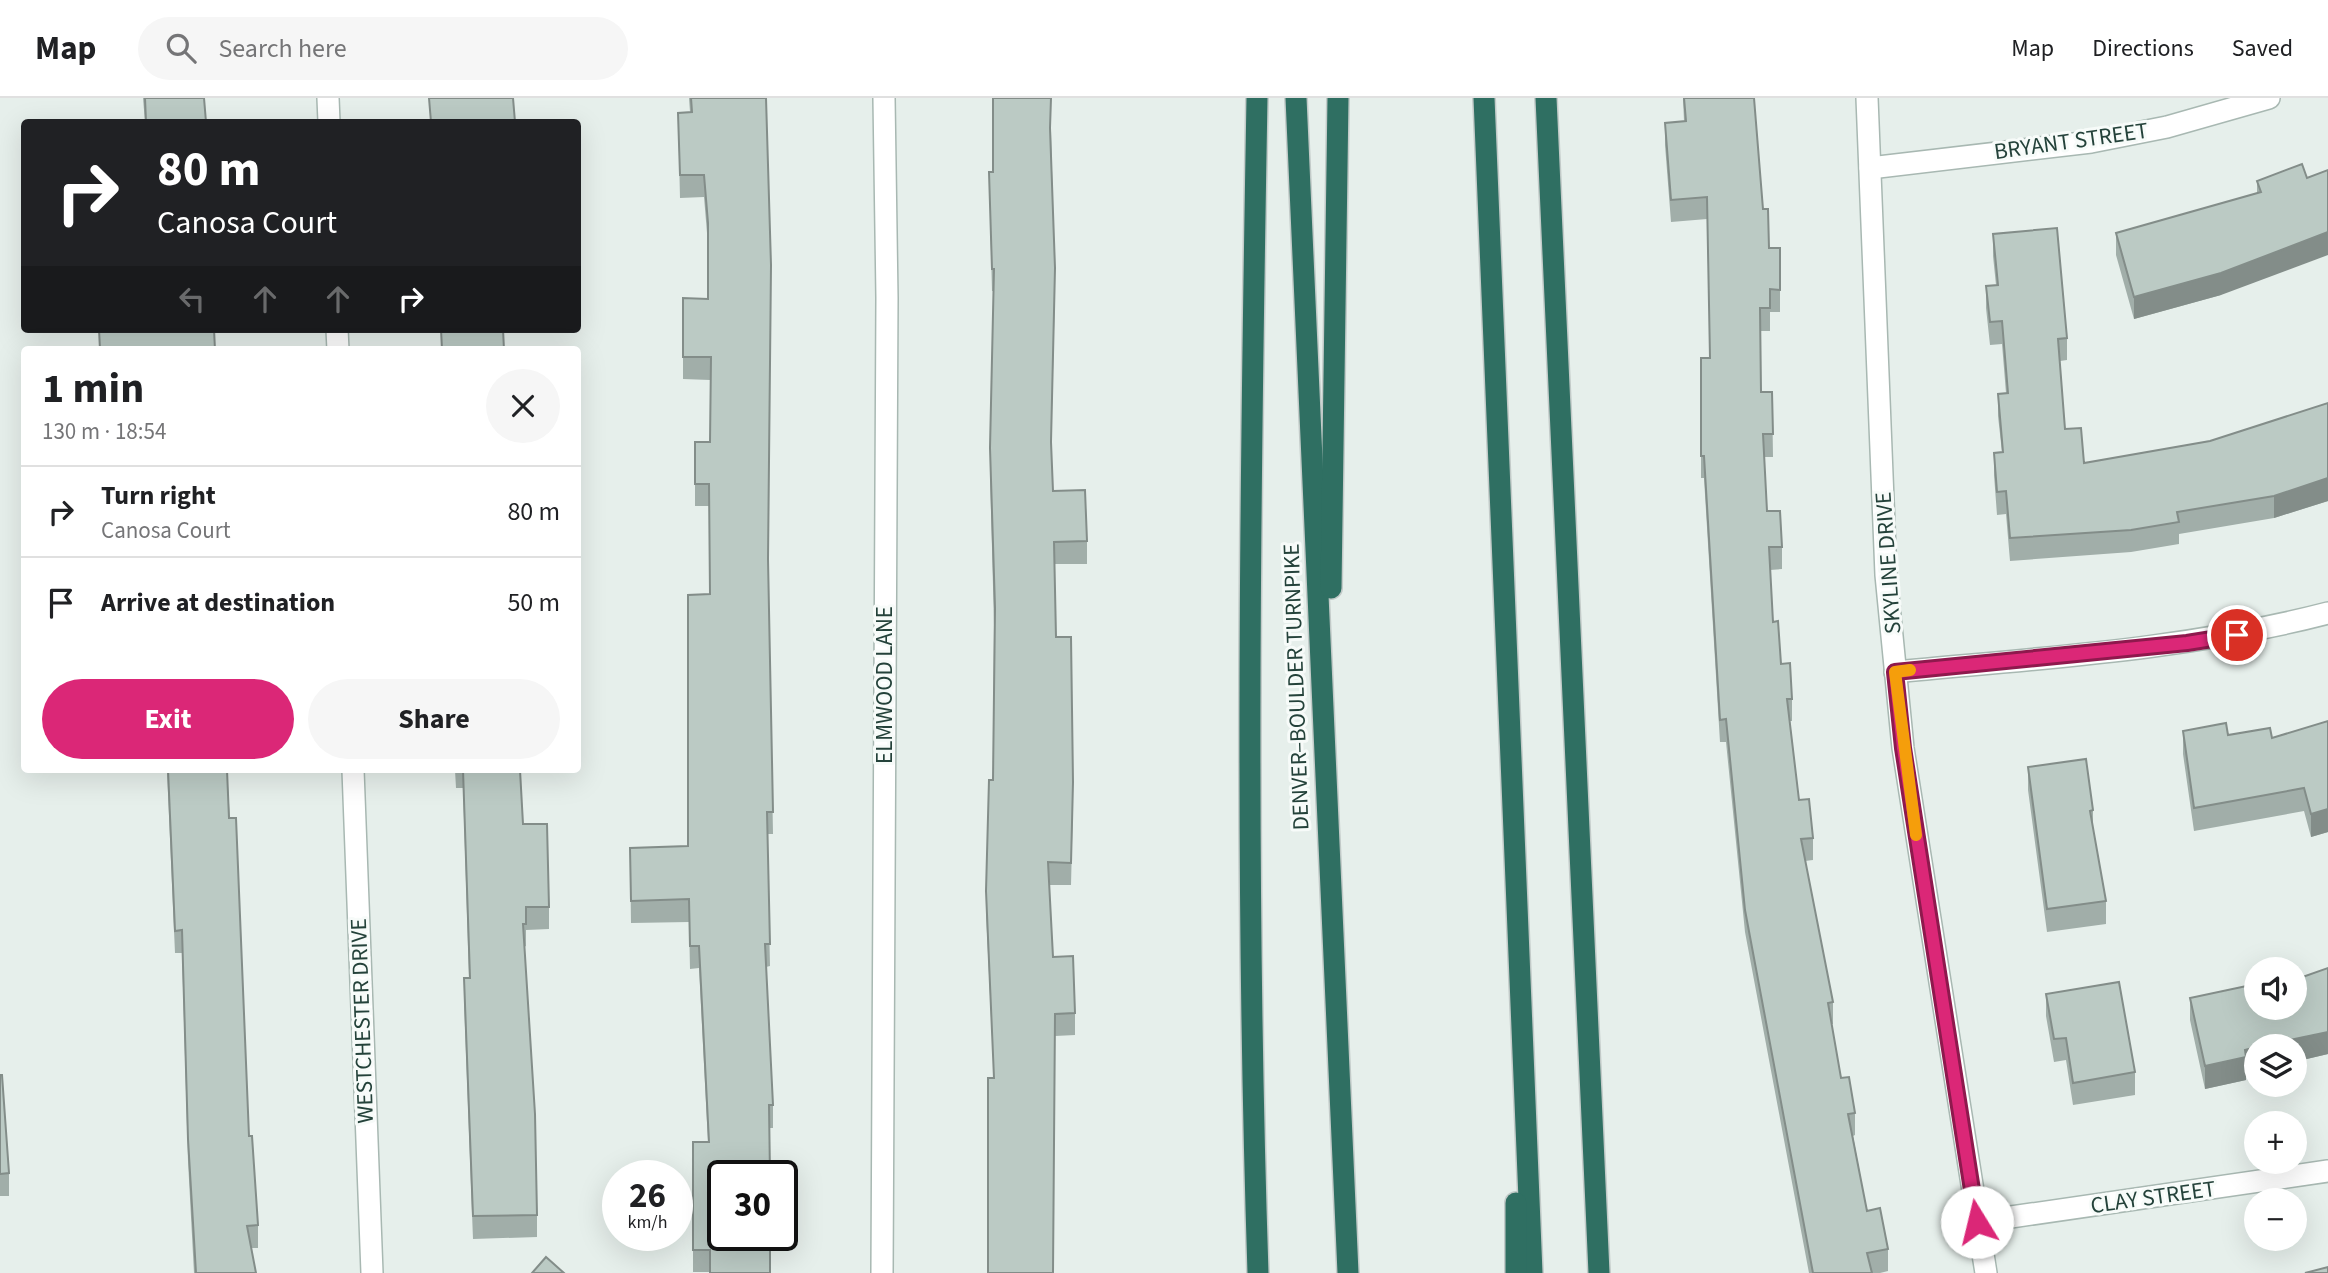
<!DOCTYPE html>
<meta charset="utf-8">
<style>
:root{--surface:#fff;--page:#f6f6f6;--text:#202124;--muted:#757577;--line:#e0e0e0;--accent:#db2777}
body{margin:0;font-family:"Source Sans 3",sans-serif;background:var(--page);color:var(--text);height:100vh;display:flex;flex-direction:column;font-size:26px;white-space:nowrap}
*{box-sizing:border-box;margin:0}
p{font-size:23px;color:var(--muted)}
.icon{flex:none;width:38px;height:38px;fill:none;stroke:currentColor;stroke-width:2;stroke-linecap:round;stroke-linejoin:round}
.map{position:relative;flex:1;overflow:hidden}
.side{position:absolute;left:21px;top:248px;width:560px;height:427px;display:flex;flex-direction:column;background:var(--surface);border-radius:7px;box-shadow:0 7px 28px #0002}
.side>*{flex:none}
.banner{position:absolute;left:21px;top:21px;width:560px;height:214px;border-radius:7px;box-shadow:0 7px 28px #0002;background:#202124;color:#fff;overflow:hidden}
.controls{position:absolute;left:2244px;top:859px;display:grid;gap:14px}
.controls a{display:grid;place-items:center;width:63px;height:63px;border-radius:50%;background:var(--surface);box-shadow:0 7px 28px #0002;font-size:35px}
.speed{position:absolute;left:602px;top:1062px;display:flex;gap:14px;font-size:35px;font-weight:700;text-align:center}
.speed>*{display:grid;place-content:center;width:91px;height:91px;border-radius:50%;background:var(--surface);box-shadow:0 7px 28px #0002;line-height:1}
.speed small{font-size:18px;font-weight:400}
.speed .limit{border:4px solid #111;border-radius:10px;background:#fff;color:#111}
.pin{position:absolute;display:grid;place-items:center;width:60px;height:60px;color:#fff;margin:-30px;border:4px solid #fff;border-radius:50%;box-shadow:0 2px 7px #0007}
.me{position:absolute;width:77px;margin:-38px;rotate:351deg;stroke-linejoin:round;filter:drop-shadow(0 0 5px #0008)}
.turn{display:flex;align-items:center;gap:24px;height:147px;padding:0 21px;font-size:32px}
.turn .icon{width:91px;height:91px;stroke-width:2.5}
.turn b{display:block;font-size:49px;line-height:60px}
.lanes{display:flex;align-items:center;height:66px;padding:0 21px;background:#0003;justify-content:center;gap:35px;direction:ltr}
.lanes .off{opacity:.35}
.round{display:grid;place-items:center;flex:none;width:74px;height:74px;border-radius:37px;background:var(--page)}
.summary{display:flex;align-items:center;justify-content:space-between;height:119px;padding:0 21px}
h1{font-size:42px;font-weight:700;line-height:52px}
.button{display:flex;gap:14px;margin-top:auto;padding:14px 21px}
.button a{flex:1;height:80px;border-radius:42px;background:var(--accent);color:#fff;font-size:28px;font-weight:700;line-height:80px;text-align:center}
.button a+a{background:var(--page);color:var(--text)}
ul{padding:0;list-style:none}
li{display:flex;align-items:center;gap:21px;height:91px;padding:0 21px;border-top:2px solid var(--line)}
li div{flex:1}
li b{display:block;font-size:26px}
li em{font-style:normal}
header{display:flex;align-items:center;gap:42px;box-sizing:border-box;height:98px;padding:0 35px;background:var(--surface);border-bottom:2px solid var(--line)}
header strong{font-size:33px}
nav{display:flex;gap:38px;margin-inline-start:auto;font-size:24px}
.search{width:490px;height:63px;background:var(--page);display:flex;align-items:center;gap:18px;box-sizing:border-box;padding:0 24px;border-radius:38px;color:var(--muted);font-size:26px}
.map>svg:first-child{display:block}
</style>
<header>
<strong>Map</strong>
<div class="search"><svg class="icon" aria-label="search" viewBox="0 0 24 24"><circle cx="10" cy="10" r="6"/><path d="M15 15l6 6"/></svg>Search here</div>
<nav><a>Map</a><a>Directions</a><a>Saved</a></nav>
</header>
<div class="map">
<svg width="2328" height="1175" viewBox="0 0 2328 1175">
<rect width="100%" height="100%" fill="#e6efeb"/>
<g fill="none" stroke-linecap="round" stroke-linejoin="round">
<!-- minor casing -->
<g stroke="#a8b8b2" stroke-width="24">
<g id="minor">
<path d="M328 0 329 24"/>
<path d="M1867 0 1886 477 1903 650 1986 1175"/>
<path d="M1870 70 2091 44 2167 29 2269 0"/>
<path d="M337 231 338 252"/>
<path d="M1895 574C2040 560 2186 552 2328 515"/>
<path d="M353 672 372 1175"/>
<path d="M1977 1124 2328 1073"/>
<path d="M882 1175 887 200 884 0"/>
</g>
</g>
<!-- motorway casing -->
<g stroke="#c2cac8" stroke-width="24">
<g id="motorway">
<path d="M1257 0C1250 392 1245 783 1258 1175"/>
<path d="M1296 0 1348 1175"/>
<path d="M1484 0 1532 1175"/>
<path d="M1546 0 1599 1175"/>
<path d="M1331 490 1338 0"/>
<path d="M1516 1175V1105"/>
</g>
</g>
<!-- minor -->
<use href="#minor" stroke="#fff" stroke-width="21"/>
<!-- motorway -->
<use href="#motorway" stroke="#2f6f62" stroke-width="21"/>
</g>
<!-- wall -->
<g fill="#a1aea9">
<path d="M143 0H204L206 24H145Z"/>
<path d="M689 0H766L768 468 773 736H767L770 868 766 869 773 1007V1030H770L710 1174H693V1044H708L699 870 690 871 689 824 631 825 630 750 688 748 710 496 709 408H695V344H710V282L683 281V200L708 201V147L704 99 680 100 678 15 690 14Z"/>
<path d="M1683 0H1754L1763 111 1769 150H1780V214H1770V233H1760L1761 294H1772L1773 359H1764L1767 413 1782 449V471L1770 472 1773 524 1781 566 1792 601V623H1790L1799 702 1813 740V762L1805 763 1833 904V926H1831L1841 980 1855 1015V1037L1853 1038 1867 1113 1888 1151V1173L1880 1175H1809L1745 834 1726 644H1720L1704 380H1701V260H1710L1707 121 1671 124 1665 47V25L1684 23Z"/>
<path d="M1051 33 1055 192 1051 353 1053 393 1087 443V466H1054L1056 539 1073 706 1071 787H1049L1053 859 1075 915V937L1055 938 994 980 986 815V793L993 682 994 527 990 373 994 193H992L989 74H993Z"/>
<path d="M2302 66 2221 197 2134 221 2116 157V135L2257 96V83Z"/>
<path d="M1993 136 2067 240V262L2060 263 2065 331 2084 365 2210 343 2328 305V403L2274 420 2179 436V446L2131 454 2010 463 2006 416 1997 417 1994 377V355L2002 354 1998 318V296L2006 295 2002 246 1990 247 1986 210V188L1996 187 1993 158Z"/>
<path d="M2328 623V734L2311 739 2304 713 2194 733 2183 656V633L2228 637 2272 640Z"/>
<path d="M2028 669 2093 712V729L2106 803V826L2047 834 2028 692Z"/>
<path d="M167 672H227L249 1038 258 1127V1150H251L256 1175H194L188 1063 182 855H175Z"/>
<path d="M455 672H520L523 726 549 809V831L526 832V848L524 849 537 1117V1139L473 1141 464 903V880H469L463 690H456Z"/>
<path d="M2328 870V956L2294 964 2256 948V972L2246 974V982L2205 991 2190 922V900L2256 910Z"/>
<path d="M2046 896 2135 974V997L2073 1007 2066 962 2054 964 2046 918Z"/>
<path d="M0 977 9 1075V1098H0Z"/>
</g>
<!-- shaded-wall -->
<g fill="#838d89">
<path d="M2328 134V157L2221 197 2134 221V199Z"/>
<path d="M2328 380V403L2274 420V398Z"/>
<path d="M2328 711V734L2311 739V716Z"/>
<path d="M2328 934V956L2294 964V948H2260Z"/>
<path d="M2256 949V972L2246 974V982L2205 991V968L2245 952Z"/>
</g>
<!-- building -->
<g fill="#bbcac4" stroke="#838d89" stroke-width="2">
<path d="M145 0H204L206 24H146Z"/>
<path d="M429 0H513L515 24H431Z"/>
<path d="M691 0H766L771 167 768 461 773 714H767L770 846H765L773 1007H769L770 1078H723V1138H770V1175H710V1152H693V1044H709L699 848H690L689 801 631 803 630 750 688 748V497L710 496 709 386H695V344H710L711 259H683V200L708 201V125L704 77H680L678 15 692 14Z"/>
<path d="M993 0H1051L1050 30 1055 170 1051 344 1053 393 1085 392 1087 443 1054 444 1056 539H1071L1073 684 1071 765 1048 764 1053 859 1073 858 1075 915 1055 916 1053 1175H988V980H994L986 793 989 682H993L995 510 990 350 994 171H992L989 74H993Z"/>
<path d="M1684 0H1754L1763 111H1768L1769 150H1780V192L1770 191V210H1760L1761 294H1772L1773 336H1763L1767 413H1780L1782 449H1769L1773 524 1778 523 1781 566 1790 565 1792 601H1787L1799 702 1809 701 1813 740 1801 741 1833 904 1828 905 1841 980 1849 979 1855 1015 1848 1016 1867 1113 1880 1110 1888 1151 1867 1155 1872 1175H1813L1745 812 1726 621 1720 622 1704 358H1701V260H1710L1707 99 1671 102 1665 25 1686 23Z"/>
<path d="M2302 66 2307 80 2328 72V134L2221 175 2134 199 2116 135 2261 94 2257 83Z"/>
<path d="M2057 130 2067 240 2058 241 2065 331 2081 330 2084 365 2210 343 2328 305V380L2274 398 2177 414 2179 424 2131 432 2010 440 2006 393 1997 394 1994 355 2003 354 1998 296 2008 295 2002 223 1990 224 1986 188 1998 187 1993 136Z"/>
<path d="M99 231H214L215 252H100Z"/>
<path d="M441 231H503L504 252H442Z"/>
<path d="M2328 623V711L2311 716 2304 690 2194 710 2183 633 2226 625 2228 637 2270 630 2272 640Z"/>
<path d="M2086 661 2093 712 2090 713 2106 803 2047 811 2028 669Z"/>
<path d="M168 672H227L229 720H236L249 1038H252L258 1127 247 1128 256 1175H196L188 1041 182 832 175 833Z"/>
<path d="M463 672H520L523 726H547L549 809H526V826H523L535 1016 537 1117 473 1118 464 880H470Z"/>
<path d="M2328 870V934L2260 948H2256V949L2245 952 2246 959 2205 968 2190 900 2256 886V910H2294V882Z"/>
<path d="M2119 884 2135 974 2073 985 2066 940 2054 941 2046 896Z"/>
<path d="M0 977H2L9 1075 0 1076Z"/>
<path d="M546 1159 564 1175H532Z"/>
<path d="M2328 1169V1175H2305Z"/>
</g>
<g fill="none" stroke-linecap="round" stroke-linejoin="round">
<!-- route casing -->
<g stroke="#8e194d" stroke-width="18">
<path id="route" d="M1977 1124 1903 650 1895 574 2187 545 2237 537"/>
</g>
<!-- route -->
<use href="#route" stroke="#db2777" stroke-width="12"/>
<!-- slow -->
<path stroke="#f59e0b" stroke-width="12" d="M1910 572 1895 574 1916 737"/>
</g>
<g text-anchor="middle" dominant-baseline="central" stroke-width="6" stroke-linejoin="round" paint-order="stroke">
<!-- street labels -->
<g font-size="23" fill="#24423a" stroke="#f7fbf9">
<text transform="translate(2071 43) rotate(-8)">BRYANT STREET</text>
<text transform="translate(1888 465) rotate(-94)">SKYLINE DRIVE</text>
<text transform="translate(884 587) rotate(-90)">ELMWOOD LANE</text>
<text transform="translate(1296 589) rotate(-92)">DENVER–BOULDER TURNPIKE</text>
<text transform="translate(362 923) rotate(-92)">WESTCHESTER DRIVE</text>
<text transform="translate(2153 1099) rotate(-8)">CLAY STREET</text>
</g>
</g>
</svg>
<div class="controls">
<a><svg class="icon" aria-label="sound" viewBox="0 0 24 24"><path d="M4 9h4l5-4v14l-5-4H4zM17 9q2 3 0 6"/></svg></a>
<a><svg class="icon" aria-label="layers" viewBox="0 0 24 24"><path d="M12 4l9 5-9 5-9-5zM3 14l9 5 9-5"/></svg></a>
<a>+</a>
<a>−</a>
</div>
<div class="speed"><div>26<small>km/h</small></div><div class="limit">30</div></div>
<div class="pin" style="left:2237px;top:537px;background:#d93025"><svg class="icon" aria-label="arrive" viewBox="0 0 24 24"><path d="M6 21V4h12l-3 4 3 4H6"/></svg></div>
<svg class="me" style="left:1977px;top:1124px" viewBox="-20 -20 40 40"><circle r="19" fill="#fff"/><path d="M0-13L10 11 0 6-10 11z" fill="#db2777"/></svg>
<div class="banner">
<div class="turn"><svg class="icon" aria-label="right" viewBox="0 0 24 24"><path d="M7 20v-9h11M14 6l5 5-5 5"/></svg><div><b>80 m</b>Canosa Court</div></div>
<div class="lanes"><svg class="icon off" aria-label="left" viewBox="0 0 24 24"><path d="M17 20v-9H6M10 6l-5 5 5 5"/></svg><svg class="icon off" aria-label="ahead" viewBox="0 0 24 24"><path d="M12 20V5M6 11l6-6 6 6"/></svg><svg class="icon off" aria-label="ahead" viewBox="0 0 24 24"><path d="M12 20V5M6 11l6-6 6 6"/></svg><svg class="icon" aria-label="right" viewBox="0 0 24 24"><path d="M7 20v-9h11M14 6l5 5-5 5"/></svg></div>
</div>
<section class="side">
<div class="summary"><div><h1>1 min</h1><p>130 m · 18:54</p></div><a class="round"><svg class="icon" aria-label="close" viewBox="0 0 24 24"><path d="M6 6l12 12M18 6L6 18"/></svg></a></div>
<ul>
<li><svg class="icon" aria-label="right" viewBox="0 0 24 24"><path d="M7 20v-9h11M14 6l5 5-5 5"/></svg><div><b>Turn right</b><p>Canosa Court</p></div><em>80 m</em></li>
<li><svg class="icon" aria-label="arrive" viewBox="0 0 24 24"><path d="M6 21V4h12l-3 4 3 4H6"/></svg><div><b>Arrive at destination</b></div><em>50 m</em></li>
</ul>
<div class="button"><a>Exit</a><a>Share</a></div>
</section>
</div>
